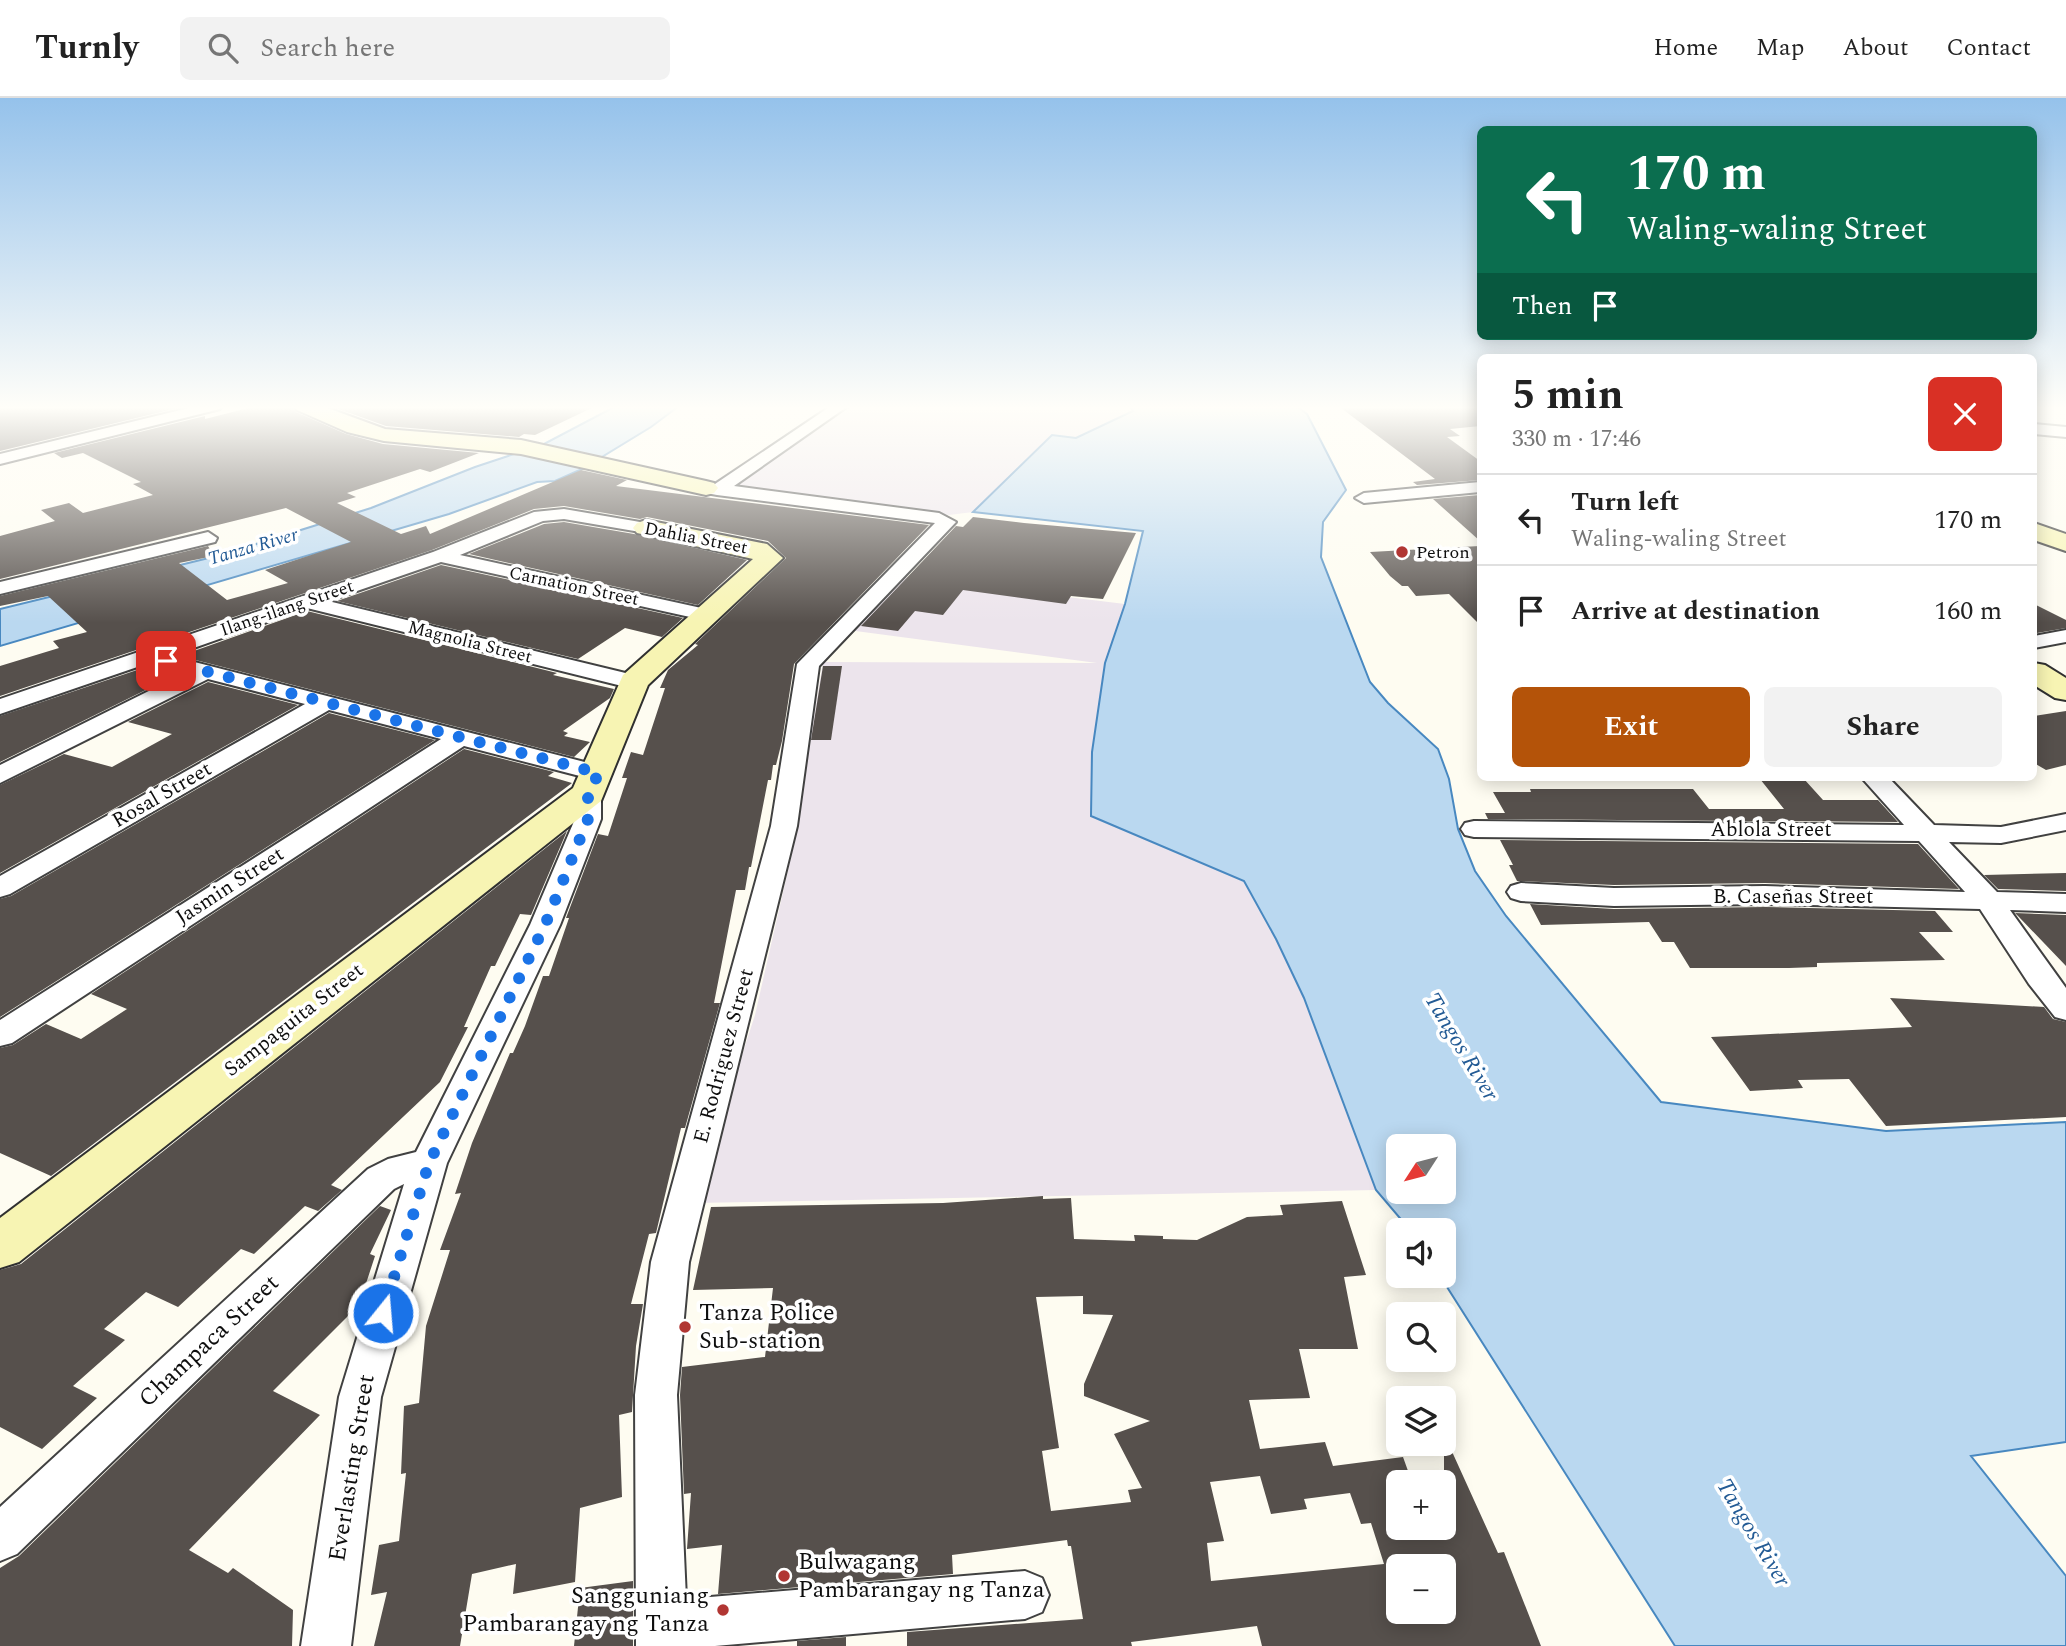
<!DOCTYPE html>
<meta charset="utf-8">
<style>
:root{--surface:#fff;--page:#f2f2f2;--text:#222;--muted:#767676;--line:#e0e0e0;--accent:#b45309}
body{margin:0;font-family:Spectral,serif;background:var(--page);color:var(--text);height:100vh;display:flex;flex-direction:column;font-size:26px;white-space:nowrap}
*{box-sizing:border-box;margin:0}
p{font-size:23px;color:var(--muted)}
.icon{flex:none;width:38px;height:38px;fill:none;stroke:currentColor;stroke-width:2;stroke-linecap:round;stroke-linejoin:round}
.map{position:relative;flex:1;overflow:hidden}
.side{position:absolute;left:1477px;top:256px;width:560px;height:427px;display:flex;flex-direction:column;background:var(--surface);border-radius:10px;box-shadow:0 4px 18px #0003}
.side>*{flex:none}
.guide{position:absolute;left:1477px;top:28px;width:560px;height:214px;border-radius:10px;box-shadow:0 4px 18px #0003;background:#0b6e4f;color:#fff;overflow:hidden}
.needle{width:46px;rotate:234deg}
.buttons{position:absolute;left:1386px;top:1036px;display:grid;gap:14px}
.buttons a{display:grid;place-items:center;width:70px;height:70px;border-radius:10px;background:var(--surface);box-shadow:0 4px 18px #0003;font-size:35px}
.pin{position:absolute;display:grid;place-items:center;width:60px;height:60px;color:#fff;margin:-30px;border-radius:14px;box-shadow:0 4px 10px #0006}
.me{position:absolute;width:77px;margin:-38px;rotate:17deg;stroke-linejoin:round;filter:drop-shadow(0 0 5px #0008)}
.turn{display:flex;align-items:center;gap:24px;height:147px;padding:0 35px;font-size:32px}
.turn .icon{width:91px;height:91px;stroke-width:2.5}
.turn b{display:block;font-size:49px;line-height:60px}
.then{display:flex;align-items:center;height:66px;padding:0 35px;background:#0003;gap:14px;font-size:26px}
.round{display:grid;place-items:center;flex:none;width:74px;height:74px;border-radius:10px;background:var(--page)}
.headline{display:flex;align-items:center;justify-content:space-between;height:119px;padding:0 35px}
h1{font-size:42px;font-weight:700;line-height:52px}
.action{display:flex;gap:14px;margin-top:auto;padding:14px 35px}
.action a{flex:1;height:80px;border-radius:10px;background:var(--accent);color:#fff;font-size:28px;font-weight:700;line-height:80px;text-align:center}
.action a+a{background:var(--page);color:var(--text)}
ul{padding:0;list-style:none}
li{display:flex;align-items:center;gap:21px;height:91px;padding:0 35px;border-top:2px solid var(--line)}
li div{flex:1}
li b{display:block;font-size:26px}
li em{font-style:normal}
header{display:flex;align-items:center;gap:42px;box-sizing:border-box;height:98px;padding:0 35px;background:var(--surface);border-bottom:2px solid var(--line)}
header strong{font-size:33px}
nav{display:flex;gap:38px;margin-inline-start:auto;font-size:24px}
.search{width:490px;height:63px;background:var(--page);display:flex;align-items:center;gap:18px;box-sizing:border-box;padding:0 24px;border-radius:10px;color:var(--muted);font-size:26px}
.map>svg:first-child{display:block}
</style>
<header>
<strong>Turnly</strong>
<div class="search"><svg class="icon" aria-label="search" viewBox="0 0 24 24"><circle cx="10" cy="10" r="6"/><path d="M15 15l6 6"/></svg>Search here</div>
<nav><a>Home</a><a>Map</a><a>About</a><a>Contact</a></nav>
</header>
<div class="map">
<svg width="2066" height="1548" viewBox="0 0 2066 1548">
<rect width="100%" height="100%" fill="#fefcf1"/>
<!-- industrial -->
<g fill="#ece4ec">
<path d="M847 308H1084L1133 313 1076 340 1052 337 973 414 949 417 732 389Z"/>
<path d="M902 479 1125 506 1105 565 1092 654 1091 717 1244 783 1276 841 1304 900 1376 1092 694 1105 755 917 789 768 823 564 1097 565 848 532Z"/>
</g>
<!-- water -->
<g fill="#bad8f0" stroke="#4888c0" stroke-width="2" fill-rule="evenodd">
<path d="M616 308H679L651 329 582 371 555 383 537 384 449 416 0 548V511L221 457 371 410 475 369 544 346Z"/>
<path d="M1130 308H1296L1307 316 1346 392 1323 424 1321 459 1370 584 1388 605 1438 651 1449 681 1458 731 1475 773 1506 818 1661 1004 1886 1033 2066 1024V1344L1971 1358 2066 1478V1548H1675L1440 1178H1444V1132H1410L1376 1092 1304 900 1276 841 1244 783 1091 718 1092 654 1105 565 1125 506 1143 433 973 414 1052 337 1076 340 1133 313ZM1398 1048H1444V1094H1398Z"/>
</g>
<!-- building -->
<g fill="#56504c" fill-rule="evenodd">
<path d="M0 308H186L0 353Z"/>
<path d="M256 308H291L296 314 346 336 383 346 479 355 430 374 420 371 347 395 356 399 337 405 401 436 426 428 430 436 581 372 627 382 616 388 929 427 794 566 782 643 776 667H773L771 682H768L751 769H749L745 792H736L714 905H720L685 1030H681L656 1135 649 1136 631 1206H643L636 1248 632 1314 619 1317 622 1399 580 1410 575 1484 513 1496 516 1466 472 1476 460 1548H374L387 1494 371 1497 379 1447 399 1443 406 1375 401 1376 404 1308 419 1305 426 1228 450 1152H440L461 1095 455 1096 472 1045 510 955H513L525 928 543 878H549L569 820H566L598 736 608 738 627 680H622L631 654 643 657 665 590H660L668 572 698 547 695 546 786 460 768 443 647 419 640 421 564 408 534 411 432 452 0 598V568L59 550 53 543 87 534 48 498 0 508V498L208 448 214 458 179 465 227 502 288 485 265 472 351 444 286 410 0 481V438L55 423 41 412 69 405 83 415 153 397 133 386 141 384 83 355 62 360 54 355 205 318V321Z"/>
<path d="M330 308H596L535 337 524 336 519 339 386 328Z"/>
<path d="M1398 308H1480V328L1450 331 1460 338 1447 339 1480 363V382L1417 387 1413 384 1435 381 1341 310Z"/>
<path d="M1480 397V443L1433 401Z"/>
<path d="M973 419 1024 425 1136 435 1103 501 1071 498 1066 506 963 492 943 517 915 513 898 533 861 528 956 428 963 429Z"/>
<path d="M564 424 634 436 747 462 698 507 469 456 544 426Z"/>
<path d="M1480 448V527L1449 496 1416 498 1408 488H1402L1390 478 1370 454Z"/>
<path d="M441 467 683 520 662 539 625 530 578 561 337 503Z"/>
<path d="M2034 506 2066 522V530L2037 535 2034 533Z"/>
<path d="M307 513 557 575 553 577 614 591 610 600 563 633 568 635 564 638 590 644 574 659 180 558Z"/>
<path d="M149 568 178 576 0 664V618Z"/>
<path d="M823 568H842L831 642H811Z"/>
<path d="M208 584 298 607 0 775V687L64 656 112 669 172 636 128 624Z"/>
<path d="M2066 613V667L2046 672 2034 665V618Z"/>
<path d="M329 615 435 642 0 919V801L11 798Z"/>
<path d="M464 651 554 674 548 678 572 685 51 1078 0 1055V950L13 947 46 926 81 941 127 911 91 896Z"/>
<path d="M1760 681H1804L1823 702H1878L1898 724 1488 721 1485 715H1505L1493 694H1531L1530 691H1693L1709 711H1784Z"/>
<path d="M567 733 531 817 520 816 495 868H491L464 929H468L440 984 331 1087 342 1092 318 1113 305 1108 254 1156 241 1151 178 1209 146 1194 104 1231 125 1242 73 1288 97 1300 42 1351 0 1329V1172L21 1166Z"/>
<path d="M1500 742 1918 746 1959 791 1765 785 1614 787 1517 783 1509 767H1513Z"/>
<path d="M2066 775V793L1998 791 1984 777Z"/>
<path d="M1530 806 1614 811 1765 809 1935 813 1953 834H1919L1945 862 1817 865V869L1789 870H1690L1674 844H1662L1649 824 1541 827Z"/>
<path d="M2015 815 2066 817V868L2019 819Z"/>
<path d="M1890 900 2044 909 2053 921 2066 924V1019L1886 1028 1849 981 1798 982 1803 990 1750 993 1711 939 1912 929Z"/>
<path d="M1043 1098V1101L1071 1100 1074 1141 1135 1143 1134 1137 1163 1138V1141L1197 1142 1247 1119 1283 1117 1280 1107 1342 1103 1366 1177 1344 1179 1358 1251H1299L1310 1300 1249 1302 1260 1351 1325 1344 1333 1368 1403 1359 1412 1384H1398V1430H1444V1336L1498 1455 1504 1454 1541 1548H1262L1257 1528 1131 1544 1132 1548H907V1534L1083 1521 1071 1448H1068L1067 1442 952 1457 953 1476 718 1496 722 1447 687 1451 691 1395 684 1396 680 1297 682 1269 765 1259 773 1190 693 1192 711 1109 943 1105ZM1083 1198V1216L1113 1217 1084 1286V1298L1150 1323 1114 1336 1142 1390 1128 1392 1131 1404 1051 1413 1042 1353 1059 1350 1036 1199ZM1260 1378 1271 1416 1307 1411 1304 1401 1350 1395 1361 1426 1371 1425 1384 1466 1211 1483 1207 1445 1224 1443 1210 1384ZM1398 1468H1444V1514H1398Z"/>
<path d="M380 1108 391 1112 370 1156 375 1158 359 1207 273 1293 320 1317 189 1452 228 1475 233 1470 293 1512 292 1548H0V1470L19 1458Z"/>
<path d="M633 1483V1548H574L580 1490Z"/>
<path d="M846 1539V1548H797V1543Z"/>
</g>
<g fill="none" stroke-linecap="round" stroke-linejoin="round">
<!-- street casing -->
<g stroke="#414141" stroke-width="4">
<g id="street">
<path d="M197 308H222L220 311 0 366V356Z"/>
<path d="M831 308H848L734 388 939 415 956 424 819 568 797 728 689 1164 677 1297 686 1501 1025 1473 1042 1480 1049 1497 1042 1514 1025 1521 715 1548H636L635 1297 651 1164 771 728 797 566 935 425 717 397 700 394 697 390 706 385 715 386Z"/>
<path d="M2034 326 2066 329V339L2034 336Z"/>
<path d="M1480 384V394L1364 405 1355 400 1364 395Z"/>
<path d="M564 411 646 425 655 430 646 435 564 421 543 423 460 457 715 513 718 517 715 521 708 523 441 464 328 503 642 579 645 584 642 589 634 591 307 510 171 558 608 670 612 675 608 680 599 683 464 648 12 945 0 948V922L441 641 329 612 10 796 0 799V778L305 606 208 581 0 685V667L185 575 149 565 0 616V601L433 454 534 414Z"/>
<path d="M208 434 217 440 215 444 0 496V484Z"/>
<path d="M2066 532V544L2034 550V538Z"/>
<path d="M1861 679H1888L1934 727 2001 729 2066 716V732L2001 745 1949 744 1997 794 2066 796V814L2010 812 2066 890V922L2055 919 2029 886 1980 811 1765 806 1614 808 1521 803 1511 800 1507 794 1511 788 1521 785 1614 790 1765 788 1965 794 1919 743 1474 739 1465 737 1461 731 1465 725 1474 723 1904 727Z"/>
<path d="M588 687 597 690 601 695V721L560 827 447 1065 381 1299 351 1548H301L339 1299 404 1086 394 1091 17 1456 0 1463V1409L368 1071 388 1061 416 1054 530 827 575 721V695L579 690Z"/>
</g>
</g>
<!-- secondary casing -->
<g stroke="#303030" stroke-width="4">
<g id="secondary">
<path d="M294 308H322L385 331 521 342 706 383 714 385 718 390 714 395 706 397 521 356 384 343 347 334 297 312Z"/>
<path d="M646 422 767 446 783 460 648 587 601 703 19 1164 0 1170V1120L573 690 623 577 753 461 637 435 633 430 637 425Z"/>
<path d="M2034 425 2066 436V453L2034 442Z"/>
<path d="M2034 565 2045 567 2066 580V602L2055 600 2034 587Z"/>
</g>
</g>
<!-- street -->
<use href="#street" fill="#fff" fill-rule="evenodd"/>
<!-- secondary -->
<use href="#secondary" fill="#f7f4b3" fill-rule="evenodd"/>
</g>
<!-- sky -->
<linearGradient id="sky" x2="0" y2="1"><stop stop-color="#95c2eb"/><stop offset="0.59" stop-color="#fffef9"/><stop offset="1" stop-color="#fffef9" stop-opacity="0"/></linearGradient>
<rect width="2066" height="525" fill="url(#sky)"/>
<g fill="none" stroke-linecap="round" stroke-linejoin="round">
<!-- route -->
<path stroke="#1a73e8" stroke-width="12" stroke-dasharray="0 21.6" d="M166 563 599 675 588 695V721L545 827 429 1065 383 1215"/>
</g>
<!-- markers -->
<g fill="#b13633" stroke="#fff" stroke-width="2.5">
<circle cx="1402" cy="454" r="7"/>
<circle cx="685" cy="1229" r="7"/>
<circle cx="784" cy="1478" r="7"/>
<circle cx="723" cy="1512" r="7"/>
</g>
<g text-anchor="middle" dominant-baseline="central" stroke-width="7" stroke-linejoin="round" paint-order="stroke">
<!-- far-street labels -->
<g font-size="18" fill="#0e0e0e" stroke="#fff">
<text transform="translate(696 440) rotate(11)">Dahlia Street</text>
<text transform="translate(574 488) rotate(12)">Carnation Street</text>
<text transform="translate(287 510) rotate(-19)">Ilang-ilang Street</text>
<text transform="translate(470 544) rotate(14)">Magnolia Street</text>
</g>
<!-- far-poi labels -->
<g font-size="18" fill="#0e0e0e" stroke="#fff" text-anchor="start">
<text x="1416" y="454">Petron</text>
</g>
<!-- far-water labels -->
<g font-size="19" font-style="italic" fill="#235b95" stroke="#fff">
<text transform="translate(253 449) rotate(-16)">Tanza River</text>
</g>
<!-- street labels -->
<g font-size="21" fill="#0e0e0e" stroke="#fff">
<text transform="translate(162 697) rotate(-30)">Rosal Street</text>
<text x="1771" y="732">Ablola Street</text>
<text transform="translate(230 788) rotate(-33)">Jasmin Street</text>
<text x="1793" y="799">B. Caseñas Street</text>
<text transform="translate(294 922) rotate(-38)">Sampaguita Street</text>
<text transform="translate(724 958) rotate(-75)">E. Rodriguez Street</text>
</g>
<!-- water labels -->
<g font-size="23" font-style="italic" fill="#235b95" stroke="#fff">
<text transform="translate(1461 949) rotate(59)">Tangos River</text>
<text transform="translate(1753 1435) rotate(59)">Tangos River</text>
</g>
<!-- near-poi labels -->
<g font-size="24" fill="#0e0e0e" stroke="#fff" text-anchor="start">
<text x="699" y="1215">Tanza Police<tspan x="699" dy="28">Sub-station</tspan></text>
<text x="798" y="1464">Bulwagang<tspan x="798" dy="28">Pambarangay ng Tanza</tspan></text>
<text x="709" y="1498" text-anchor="end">Sangguniang<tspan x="709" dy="28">Pambarangay ng Tanza</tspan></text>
</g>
<!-- near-street labels -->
<g font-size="24" fill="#0e0e0e" stroke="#fff">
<text transform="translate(209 1243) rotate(-43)">Champaca Street</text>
<text transform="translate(352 1370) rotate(-81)">Everlasting Street</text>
</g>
</g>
</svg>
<div class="buttons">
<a><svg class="needle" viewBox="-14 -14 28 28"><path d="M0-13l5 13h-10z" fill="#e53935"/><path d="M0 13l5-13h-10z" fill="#767676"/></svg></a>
<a><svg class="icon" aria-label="sound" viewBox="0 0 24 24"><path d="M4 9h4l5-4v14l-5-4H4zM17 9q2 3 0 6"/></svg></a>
<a><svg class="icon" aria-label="search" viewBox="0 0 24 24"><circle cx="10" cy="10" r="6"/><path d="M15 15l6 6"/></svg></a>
<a><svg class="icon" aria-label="layers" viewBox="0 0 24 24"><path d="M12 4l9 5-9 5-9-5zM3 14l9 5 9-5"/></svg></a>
<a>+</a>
<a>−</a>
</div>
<div class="pin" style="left:166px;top:563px;background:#d93025"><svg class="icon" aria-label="arrive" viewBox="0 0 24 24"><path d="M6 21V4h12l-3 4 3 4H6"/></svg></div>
<svg class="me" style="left:383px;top:1215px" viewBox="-20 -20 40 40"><circle r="17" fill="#1a73e8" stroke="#fff" stroke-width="3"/><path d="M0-11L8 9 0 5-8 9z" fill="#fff"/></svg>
<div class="guide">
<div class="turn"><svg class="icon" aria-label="left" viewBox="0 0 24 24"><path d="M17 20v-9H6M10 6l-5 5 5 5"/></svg><div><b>170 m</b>Waling-waling Street</div></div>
<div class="then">Then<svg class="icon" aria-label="arrive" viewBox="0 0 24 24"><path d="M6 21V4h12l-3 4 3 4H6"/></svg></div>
</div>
<section class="side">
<div class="headline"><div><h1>5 min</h1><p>330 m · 17:46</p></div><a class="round" style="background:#d93025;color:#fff"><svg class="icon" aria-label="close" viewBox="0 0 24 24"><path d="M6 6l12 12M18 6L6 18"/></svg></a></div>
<ul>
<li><svg class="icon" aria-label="left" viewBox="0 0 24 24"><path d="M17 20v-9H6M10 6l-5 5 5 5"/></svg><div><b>Turn left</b><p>Waling-waling Street</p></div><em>170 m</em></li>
<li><svg class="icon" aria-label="arrive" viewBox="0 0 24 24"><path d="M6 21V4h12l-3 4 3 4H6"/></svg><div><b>Arrive at destination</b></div><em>160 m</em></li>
</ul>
<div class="action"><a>Exit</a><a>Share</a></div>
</section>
</div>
